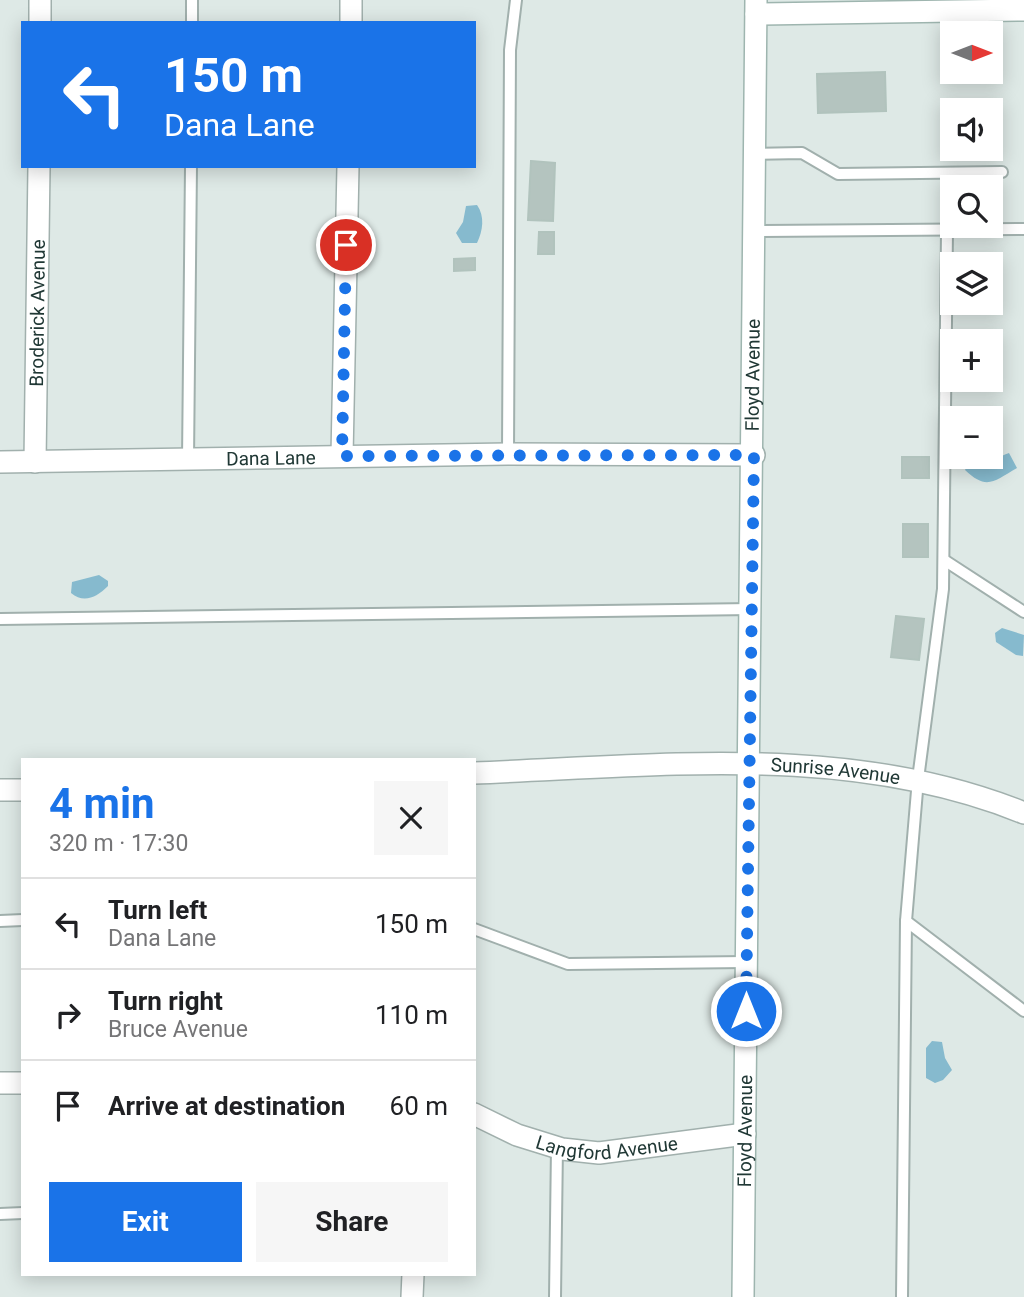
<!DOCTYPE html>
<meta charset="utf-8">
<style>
:root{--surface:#fff;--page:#f6f6f6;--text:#202124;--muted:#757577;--line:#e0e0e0;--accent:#1a73e8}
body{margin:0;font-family:Roboto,sans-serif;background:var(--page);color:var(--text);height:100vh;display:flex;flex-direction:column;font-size:26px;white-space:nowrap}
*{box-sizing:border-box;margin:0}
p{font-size:23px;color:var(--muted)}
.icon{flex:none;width:38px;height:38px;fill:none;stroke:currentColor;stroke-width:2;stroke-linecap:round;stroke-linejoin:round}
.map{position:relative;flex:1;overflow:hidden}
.panel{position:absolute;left:21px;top:758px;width:455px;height:518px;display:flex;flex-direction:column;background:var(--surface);border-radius:0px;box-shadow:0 4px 18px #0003}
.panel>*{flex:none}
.top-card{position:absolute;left:21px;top:21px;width:455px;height:147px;border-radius:0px;box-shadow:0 4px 18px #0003;background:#1a73e8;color:#fff;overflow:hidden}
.needle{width:46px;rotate:90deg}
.fabs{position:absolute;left:940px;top:21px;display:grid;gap:14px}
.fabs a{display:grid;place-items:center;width:63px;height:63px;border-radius:0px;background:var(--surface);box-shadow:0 4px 18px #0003;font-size:35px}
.pin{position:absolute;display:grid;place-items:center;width:60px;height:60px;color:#fff;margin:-30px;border:4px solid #fff;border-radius:50%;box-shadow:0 2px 7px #0007}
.me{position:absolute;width:77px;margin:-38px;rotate:0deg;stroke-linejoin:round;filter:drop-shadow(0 0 5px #0008)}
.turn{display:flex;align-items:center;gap:24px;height:147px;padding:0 28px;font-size:32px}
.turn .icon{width:91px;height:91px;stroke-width:2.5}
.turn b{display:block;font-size:49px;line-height:60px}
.round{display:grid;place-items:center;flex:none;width:74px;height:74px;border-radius:0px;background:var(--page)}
.overview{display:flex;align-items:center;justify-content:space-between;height:119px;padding:0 28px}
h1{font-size:42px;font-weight:700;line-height:52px;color:var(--accent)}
.primary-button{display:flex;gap:14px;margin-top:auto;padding:14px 28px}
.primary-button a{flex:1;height:80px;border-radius:0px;background:var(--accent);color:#fff;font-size:28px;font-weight:700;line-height:80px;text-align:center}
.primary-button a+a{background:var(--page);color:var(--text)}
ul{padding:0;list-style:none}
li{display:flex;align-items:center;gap:21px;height:91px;padding:0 28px;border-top:2px solid var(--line)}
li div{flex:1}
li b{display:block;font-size:26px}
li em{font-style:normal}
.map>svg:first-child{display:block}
</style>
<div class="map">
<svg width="1024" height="1297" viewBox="0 0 1024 1297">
<rect width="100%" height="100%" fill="#dee9e6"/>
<!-- water -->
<g fill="#86bace">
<path d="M477 205C485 216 483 231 477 243H462L456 233 463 222 466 206Z"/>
<path d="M1009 453 1017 468C994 481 987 491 965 470L971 458C985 464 996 458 1009 453Z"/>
<path d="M99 575 108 581V586C97 597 84 604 71 593L72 582Z"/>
<path d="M1002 628 1024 635 1023 656 1016 655 996 642 995 633Z"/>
<path d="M932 1041 942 1042 945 1058 952 1070 943 1080 935 1083 926 1078V1048Z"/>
</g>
<!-- building -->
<g fill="#b4c4bf" stroke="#b1c3bd" stroke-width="2">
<path d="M885 72 886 111 818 113 817 74Z"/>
<path d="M531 161 555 163 553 221 528 220Z"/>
<path d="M539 232H554V254H538Z"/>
<path d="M475 258V270L454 271V259Z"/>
<rect x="902" y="457" width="27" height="21"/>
<rect x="903" y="524" width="25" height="33"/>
<path d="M896 616 924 619 919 660 891 657Z"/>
</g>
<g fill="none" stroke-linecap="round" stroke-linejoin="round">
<!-- lane casing -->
<g stroke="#a1b0ad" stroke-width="14">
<g id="lane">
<path d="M192 23V0"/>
<path d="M756 154 802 153 838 174 1002 172"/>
<path d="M755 231 1024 229"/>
<path d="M947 231 943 589 918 779 906 921 1024 1011"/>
<path d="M508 454 510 50 516 0"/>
<path d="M188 460 191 166"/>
<path d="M944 560 1024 612"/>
<path d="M0 619 752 609"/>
<path d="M0 921 23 920"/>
<path d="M474 929 568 964 746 962"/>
<path d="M0 1214 23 1213"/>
<path d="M555 1297 557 1147"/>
<path d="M902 1297 906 921"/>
</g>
</g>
<!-- street casing -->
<g stroke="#a1b0ad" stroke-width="24">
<g id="street">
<path d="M40 23V0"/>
<path d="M351 23V0"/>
<path d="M342 456 348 166"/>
<path id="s1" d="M0 462 508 454 754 455"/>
<path id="s2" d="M35 462 39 166"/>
<path id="s3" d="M474 773C659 766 849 742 1024 813"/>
<path d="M0 790H23"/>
<path d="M0 1083H23"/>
<path id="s4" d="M474 1114 517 1135 562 1149 599 1153 745 1134"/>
<path d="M412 1297 413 1274"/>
</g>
</g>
<!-- secondary casing -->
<g stroke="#9eb5af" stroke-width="24">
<g id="secondary">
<path d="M756 14 1024 10"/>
<path id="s5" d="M743 1297 756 0"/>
</g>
</g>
<!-- lane -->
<use href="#lane" stroke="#fff" stroke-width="10"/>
<!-- street -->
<use href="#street" stroke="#fff" stroke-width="21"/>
<!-- secondary -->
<use href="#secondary" stroke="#fff" stroke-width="21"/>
</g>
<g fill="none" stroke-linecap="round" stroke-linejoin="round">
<!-- route -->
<path stroke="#1a73e8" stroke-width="12" stroke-dasharray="0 21.6" d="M346 245 342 456 754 455 746 1011"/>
</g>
<g text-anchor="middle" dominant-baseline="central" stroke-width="5" stroke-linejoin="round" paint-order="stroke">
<!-- street labels -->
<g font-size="19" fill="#203835" stroke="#eef6f3">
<text stroke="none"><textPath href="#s2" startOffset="149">Broderick Avenue</textPath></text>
<text stroke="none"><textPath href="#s5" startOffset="922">Floyd Avenue</textPath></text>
<text stroke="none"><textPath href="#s1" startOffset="271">Dana Lane</textPath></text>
<text stroke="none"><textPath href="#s3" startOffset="362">Sunrise Avenue</textPath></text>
<text stroke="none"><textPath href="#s5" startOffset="166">Floyd Avenue</textPath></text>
<text stroke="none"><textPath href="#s4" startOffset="140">Langford Avenue</textPath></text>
</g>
</g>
</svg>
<div class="fabs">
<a><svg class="needle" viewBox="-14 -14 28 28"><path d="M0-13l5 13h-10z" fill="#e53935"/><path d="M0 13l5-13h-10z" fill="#757577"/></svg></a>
<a><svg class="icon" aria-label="sound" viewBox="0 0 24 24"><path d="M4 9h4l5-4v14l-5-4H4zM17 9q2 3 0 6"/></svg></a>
<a><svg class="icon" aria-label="search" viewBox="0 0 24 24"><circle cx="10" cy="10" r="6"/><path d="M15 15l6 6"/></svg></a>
<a><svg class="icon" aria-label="layers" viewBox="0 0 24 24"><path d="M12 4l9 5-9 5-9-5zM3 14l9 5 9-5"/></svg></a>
<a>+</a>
<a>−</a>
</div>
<div class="pin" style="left:346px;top:245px;background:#d93025"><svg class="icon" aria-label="arrive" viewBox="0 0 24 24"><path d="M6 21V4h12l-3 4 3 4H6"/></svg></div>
<svg class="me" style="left:746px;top:1011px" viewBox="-20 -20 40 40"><circle r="17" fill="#1a73e8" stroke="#fff" stroke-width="3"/><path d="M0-11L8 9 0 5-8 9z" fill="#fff"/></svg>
<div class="top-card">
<div class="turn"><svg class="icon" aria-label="left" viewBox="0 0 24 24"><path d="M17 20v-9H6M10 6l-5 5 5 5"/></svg><div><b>150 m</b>Dana Lane</div></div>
</div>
<section class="panel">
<div class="overview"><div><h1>4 min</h1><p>320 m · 17:30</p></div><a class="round"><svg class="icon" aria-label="close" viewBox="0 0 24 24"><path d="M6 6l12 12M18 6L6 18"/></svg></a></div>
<ul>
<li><svg class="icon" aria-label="left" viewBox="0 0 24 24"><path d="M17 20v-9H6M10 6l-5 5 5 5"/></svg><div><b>Turn left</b><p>Dana Lane</p></div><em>150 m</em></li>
<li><svg class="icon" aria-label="right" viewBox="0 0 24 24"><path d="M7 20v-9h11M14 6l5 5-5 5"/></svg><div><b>Turn right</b><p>Bruce Avenue</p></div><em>110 m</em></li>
<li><svg class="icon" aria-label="arrive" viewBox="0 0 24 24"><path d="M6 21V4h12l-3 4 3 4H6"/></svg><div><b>Arrive at destination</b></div><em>60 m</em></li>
</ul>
<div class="primary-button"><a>Exit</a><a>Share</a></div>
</section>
</div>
